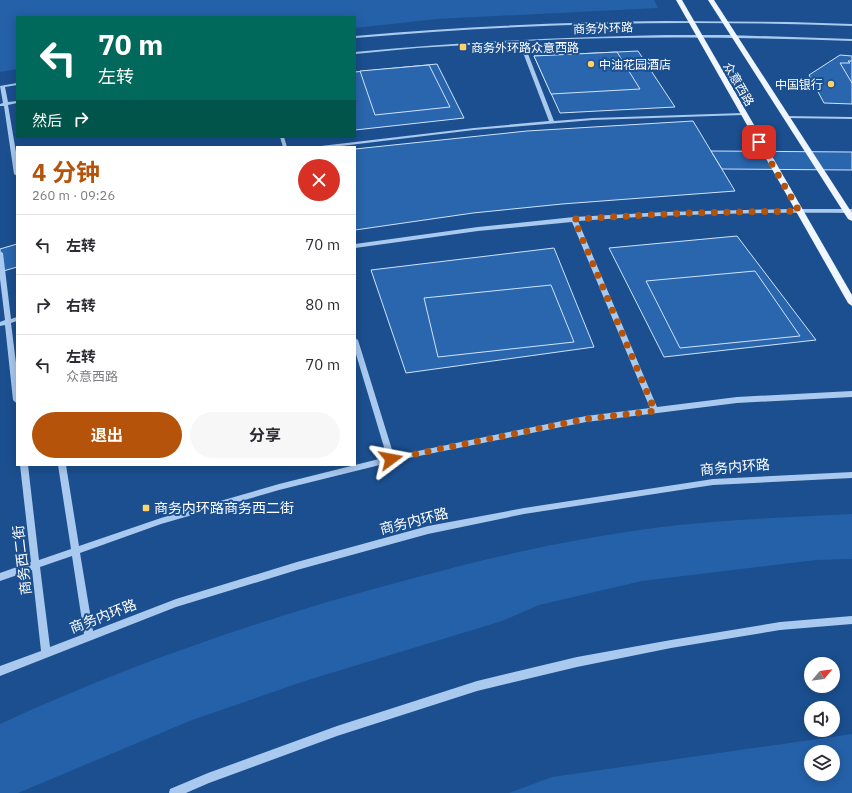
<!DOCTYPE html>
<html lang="zh">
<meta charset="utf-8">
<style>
:root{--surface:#fff;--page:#f7f7f7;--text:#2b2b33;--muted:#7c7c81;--line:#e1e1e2;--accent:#b45309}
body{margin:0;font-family:"IBM Plex Sans","Noto Sans SC",sans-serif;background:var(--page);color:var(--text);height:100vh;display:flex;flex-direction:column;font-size:15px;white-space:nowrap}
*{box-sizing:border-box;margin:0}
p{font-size:13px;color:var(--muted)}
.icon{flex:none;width:22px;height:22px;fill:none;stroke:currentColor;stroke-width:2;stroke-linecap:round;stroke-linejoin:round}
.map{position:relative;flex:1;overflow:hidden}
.panel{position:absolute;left:16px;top:146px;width:340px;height:320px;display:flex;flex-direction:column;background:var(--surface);border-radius:0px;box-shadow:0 2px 10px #0003}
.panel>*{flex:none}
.top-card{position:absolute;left:16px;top:16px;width:340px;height:122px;border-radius:0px;box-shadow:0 2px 10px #0003;background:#00695c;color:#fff;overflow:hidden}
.needle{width:26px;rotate:61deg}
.fabs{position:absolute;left:804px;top:657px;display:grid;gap:8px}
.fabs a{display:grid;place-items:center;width:36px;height:36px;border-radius:50%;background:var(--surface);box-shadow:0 2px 10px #0003;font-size:20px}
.pin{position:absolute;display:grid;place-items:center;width:34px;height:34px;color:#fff;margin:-17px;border-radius:8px;box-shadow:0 2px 6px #0006}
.me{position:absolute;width:44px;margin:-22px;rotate:77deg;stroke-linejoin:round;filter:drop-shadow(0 0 3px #0008)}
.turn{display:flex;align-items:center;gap:14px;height:84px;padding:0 16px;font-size:18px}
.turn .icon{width:52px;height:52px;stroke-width:2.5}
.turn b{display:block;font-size:28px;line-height:34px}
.then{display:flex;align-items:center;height:38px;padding:0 16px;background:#0003;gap:8px;font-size:15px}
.round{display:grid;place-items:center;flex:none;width:42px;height:42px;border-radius:21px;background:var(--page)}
.summary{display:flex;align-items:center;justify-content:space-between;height:68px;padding:0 16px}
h1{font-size:24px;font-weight:700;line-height:30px;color:var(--accent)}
.primary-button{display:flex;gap:8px;margin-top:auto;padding:8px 16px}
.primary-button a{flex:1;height:46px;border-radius:24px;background:var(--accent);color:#fff;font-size:16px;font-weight:700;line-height:46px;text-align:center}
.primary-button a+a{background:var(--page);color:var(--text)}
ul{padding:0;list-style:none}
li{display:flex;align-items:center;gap:12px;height:60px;padding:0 16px;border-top:1px solid var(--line)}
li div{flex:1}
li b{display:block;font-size:15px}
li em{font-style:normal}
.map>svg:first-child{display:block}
</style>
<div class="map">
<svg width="852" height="793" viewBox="0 0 852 793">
<rect width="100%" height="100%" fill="#1b4f8f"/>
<!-- green -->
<g fill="#2461a8" fill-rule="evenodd">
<path d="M0 0H654L658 8 437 19 355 28V17H17V69L0 72Z"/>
<path d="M852 514V559L816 560 642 581 539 605 502 621 305 681 192 720 18 793H0V724C132 663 270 616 410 579 498 555 588 535 679 525 737 519 794 517 852 514Z"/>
<path d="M852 734V793H509L552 777ZM811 752H833V774H811Z"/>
</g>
<!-- building -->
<g fill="#2a66ad" stroke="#cfe3fa">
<path d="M638 51 675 107 560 113 534 56Z"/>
<path d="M617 52 640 89 551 94 534 56Z"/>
<path d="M840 55 852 56V104L824 103 809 75Z"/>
<path d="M848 61H852V83L840 63H850Z"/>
<path d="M437 64 464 118 355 130V72Z"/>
<path d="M429 65 450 107 375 115 360 71Z"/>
<path d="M693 121 735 191 562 204 473 213 355 230V149L527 131Z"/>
<path d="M711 151 852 152V170L722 169Z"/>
<path d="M737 236 816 340 664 357 609 248Z"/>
<path d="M17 244V267L0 272V249Z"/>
<path d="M554 248 594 347 406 373 371 270Z"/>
<path d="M755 271 800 336 680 348 646 281Z"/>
<path d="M551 285 574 342 438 357 424 298Z"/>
</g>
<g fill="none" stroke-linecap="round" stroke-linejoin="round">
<!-- minor -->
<g fill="#a9c9ee" fill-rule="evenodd">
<path d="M665 21 790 22 852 24V26C769 23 686 22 603 24 520 26 438 31 355 38V36C458 27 562 22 665 21Z"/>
<path d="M666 35H728L852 39V41C742 37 633 36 523 41L554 121 593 118 743 113 745 114 743 115 593 120 474 130 333 147H319L321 146 474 128 549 121 519 42 417 48 355 54V52C459 42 562 37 666 35Z"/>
<path d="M17 83V85L5 87 8 102 17 101V103L8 105 17 158V176L14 174 4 106H0V104L3 103 0 86Z"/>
<path d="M784 116 852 117V119L786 118H784Z"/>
<path d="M280 137H284L287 147H283Z"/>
<path d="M790 209H852V213C760 212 669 214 578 221L657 407 737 397 852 391V397L737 403 586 422 404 459 279 490 161 524 80 553 93 631 176 599 297 562 428 526 524 508 713 479 852 472V478L713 485 524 514 428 534 297 570 176 607 0 676V666L41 651 32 570 0 581V573L31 562 20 465H28L39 560 71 549 58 465H66L79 546 161 518 279 484 387 457 355 351V338L358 340 394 456 586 416 650 408 572 222 478 231 355 248V244L478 227 574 217 665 212ZM72 556 84 634 50 647 40 567Z"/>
<path d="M0 251 3 253 11 319 17 317V321L11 323 17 371V403L15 402 13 400 5 325 0 326V322L5 320 0 279Z"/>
<path d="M852 616V624L780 630 671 648 577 667 477 691 337 736 209 783 186 793H169L170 789 208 773 337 726 477 681 577 657 671 640 780 622Z"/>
</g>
<!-- major -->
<g fill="#f0f6ff" fill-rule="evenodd">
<path d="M676 0H682L852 295V306L848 303Z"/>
<path d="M708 0H714L852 213V221L848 219Z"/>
</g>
</g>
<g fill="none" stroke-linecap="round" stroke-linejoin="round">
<!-- route -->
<path stroke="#b45309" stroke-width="7" stroke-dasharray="0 12.6" d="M391 459 586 419 655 411 574 219 685 213 799 211 759 142"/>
</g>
<!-- markers -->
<g fill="#ffd166" stroke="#1b4f8f" stroke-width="1.5">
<rect x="459" y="43" width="8" height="8" rx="2"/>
<circle cx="591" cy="64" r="4"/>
<circle cx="831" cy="84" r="4"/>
<rect x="142" y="504" width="8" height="8" rx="2"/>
</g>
<g text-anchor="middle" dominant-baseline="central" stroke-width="4" stroke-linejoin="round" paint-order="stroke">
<!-- far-street labels -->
<g font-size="12" fill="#fff" stroke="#1b4f8f">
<text transform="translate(603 28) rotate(-2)">商务外环路</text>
<text transform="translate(739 84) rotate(60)">众意西路</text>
</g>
<!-- far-poi labels -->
<g font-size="12" fill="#fff" stroke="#1b4f8f" text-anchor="start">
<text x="471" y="47">商务外环路众意西路</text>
<text x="599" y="64">中油花园酒店</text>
<text x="823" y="84" text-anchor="end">中国银行</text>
</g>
<!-- street labels -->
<g font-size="14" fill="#fff" stroke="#1b4f8f">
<text transform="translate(735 467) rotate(-5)">商务内环路</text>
<text transform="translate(414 521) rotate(-14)">商务内环路</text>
<text transform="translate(22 560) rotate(-97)">商务西二街</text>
<text transform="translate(103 616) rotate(-21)">商务内环路</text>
</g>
<!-- poi labels -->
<g font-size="14" fill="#fff" stroke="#1b4f8f" text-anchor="start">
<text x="154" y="508">商务内环路商务西二街</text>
</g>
</g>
</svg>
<div class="fabs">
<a><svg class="needle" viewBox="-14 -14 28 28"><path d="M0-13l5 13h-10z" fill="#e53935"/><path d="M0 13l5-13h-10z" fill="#7c7c81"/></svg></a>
<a><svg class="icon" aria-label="sound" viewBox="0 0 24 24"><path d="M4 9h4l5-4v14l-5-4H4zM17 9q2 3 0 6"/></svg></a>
<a><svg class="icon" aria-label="layers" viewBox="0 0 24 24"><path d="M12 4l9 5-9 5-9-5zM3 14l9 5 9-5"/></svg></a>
</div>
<div class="pin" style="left:759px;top:142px;background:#d93025"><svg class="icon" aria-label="arrive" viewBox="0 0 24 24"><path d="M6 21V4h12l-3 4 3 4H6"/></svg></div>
<svg class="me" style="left:391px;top:459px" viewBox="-20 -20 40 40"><path d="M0-17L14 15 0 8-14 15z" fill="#b45309" stroke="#fff" stroke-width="4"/></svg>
<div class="top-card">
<div class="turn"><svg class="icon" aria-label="left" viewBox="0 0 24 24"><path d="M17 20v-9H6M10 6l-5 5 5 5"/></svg><div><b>70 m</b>左转</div></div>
<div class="then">然后<svg class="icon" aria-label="right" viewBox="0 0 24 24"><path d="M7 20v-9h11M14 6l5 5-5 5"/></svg></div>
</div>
<section class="panel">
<div class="summary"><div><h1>4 分钟</h1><p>260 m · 09:26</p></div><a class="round" style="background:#d93025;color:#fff"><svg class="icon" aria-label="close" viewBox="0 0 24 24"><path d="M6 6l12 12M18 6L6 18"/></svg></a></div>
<ul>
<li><svg class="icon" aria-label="left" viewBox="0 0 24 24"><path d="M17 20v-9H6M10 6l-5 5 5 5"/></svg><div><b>左转</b></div><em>70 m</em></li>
<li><svg class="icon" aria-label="right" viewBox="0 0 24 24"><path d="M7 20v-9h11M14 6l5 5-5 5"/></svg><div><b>右转</b></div><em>80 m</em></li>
<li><svg class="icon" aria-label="left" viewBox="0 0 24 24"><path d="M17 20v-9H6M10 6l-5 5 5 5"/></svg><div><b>左转</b><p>众意西路</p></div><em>70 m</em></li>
</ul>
<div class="primary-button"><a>退出</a><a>分享</a></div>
</section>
</div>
